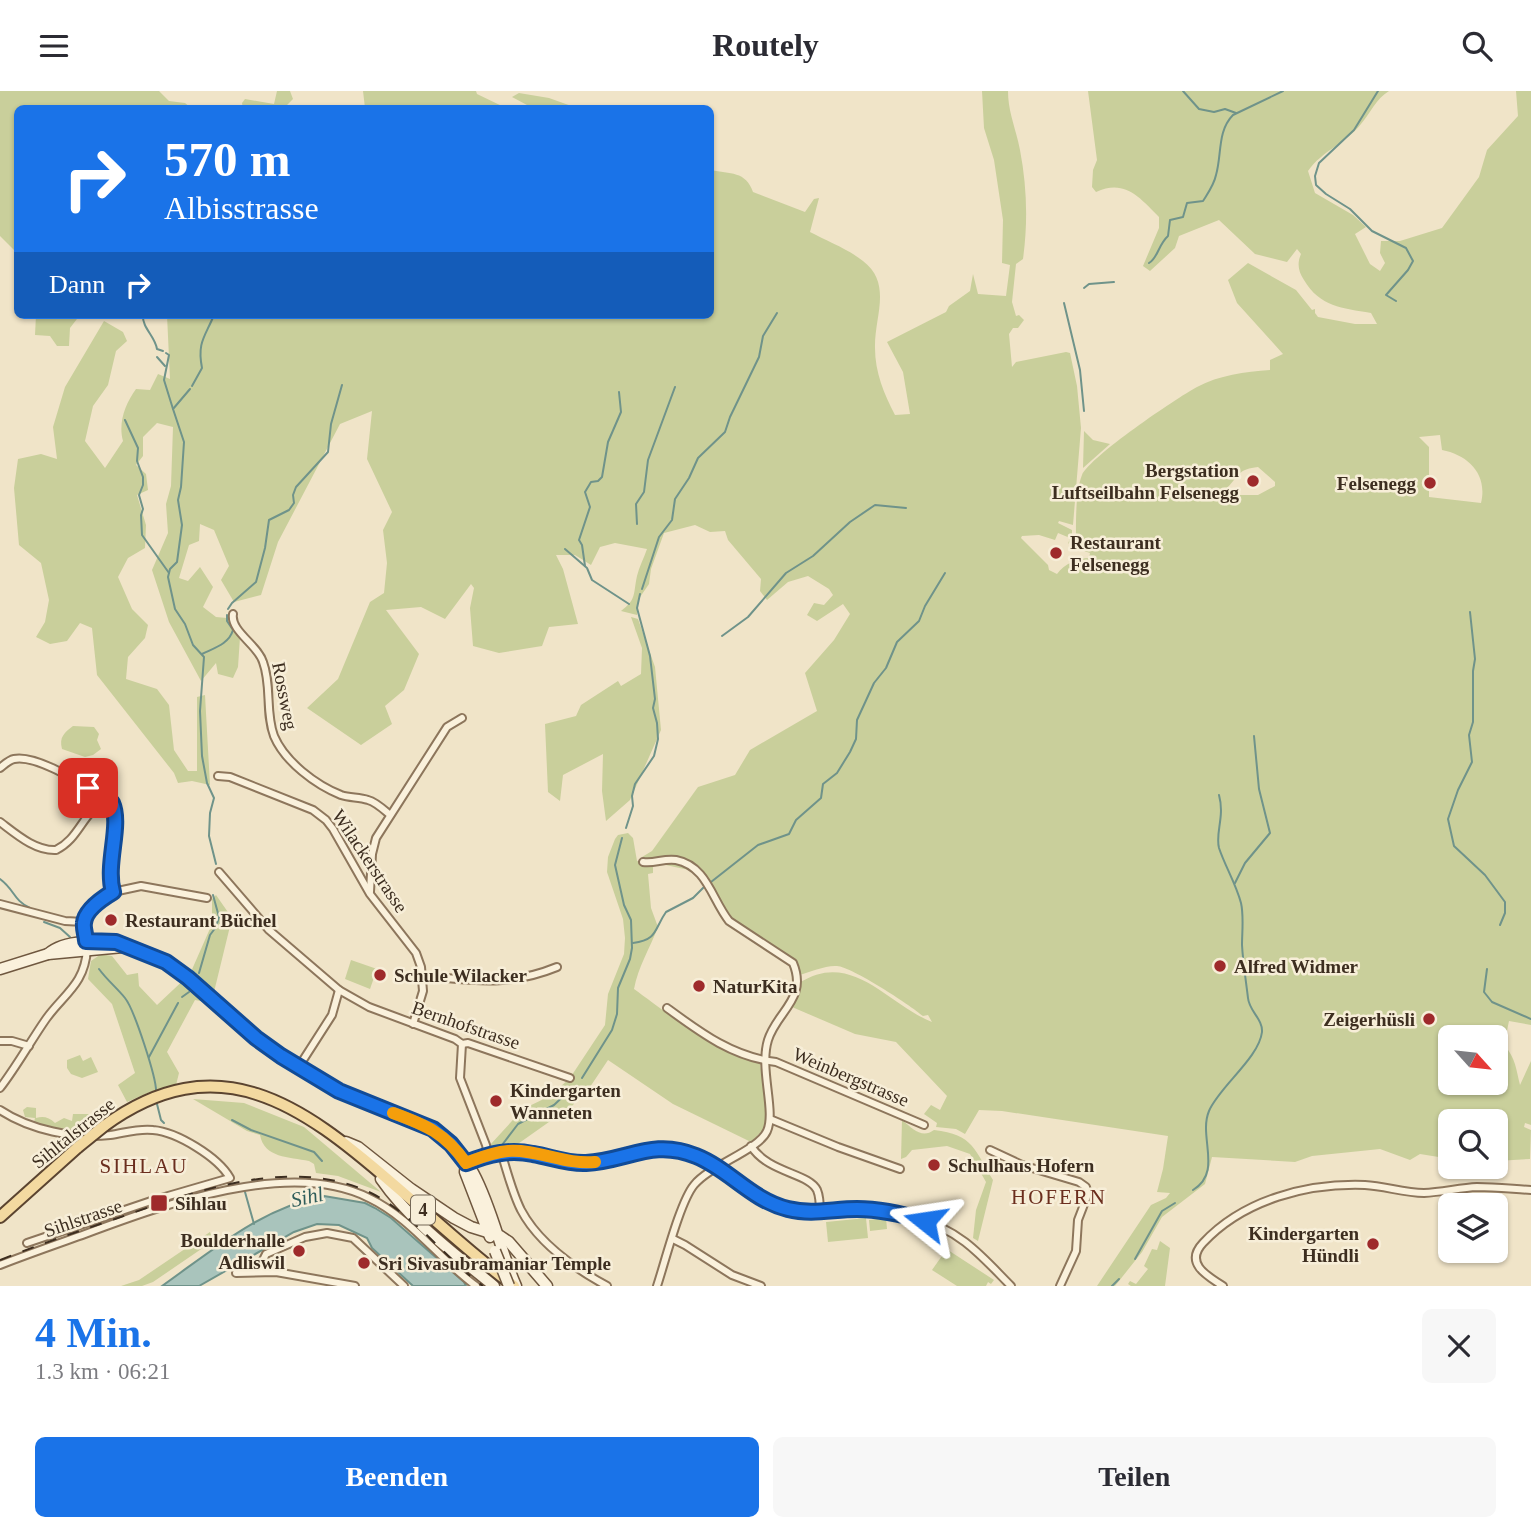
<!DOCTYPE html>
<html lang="de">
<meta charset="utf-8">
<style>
:root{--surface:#fff;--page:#f7f7f7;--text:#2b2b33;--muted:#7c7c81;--accent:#1a73e8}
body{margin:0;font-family:"Times New Roman",serif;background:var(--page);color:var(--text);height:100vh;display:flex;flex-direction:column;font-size:26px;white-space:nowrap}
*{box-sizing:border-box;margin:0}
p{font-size:23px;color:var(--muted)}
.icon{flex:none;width:38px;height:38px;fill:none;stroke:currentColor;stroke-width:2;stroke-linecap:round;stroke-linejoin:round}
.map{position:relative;height:1195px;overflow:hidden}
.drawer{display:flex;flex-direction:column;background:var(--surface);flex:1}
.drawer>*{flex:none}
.top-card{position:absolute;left:14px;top:14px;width:700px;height:214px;border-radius:10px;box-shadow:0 2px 5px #0004;background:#1a73e8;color:#fff;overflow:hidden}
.needle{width:46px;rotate:117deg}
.fabs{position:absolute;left:1438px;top:934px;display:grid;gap:14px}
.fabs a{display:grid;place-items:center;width:70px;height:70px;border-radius:10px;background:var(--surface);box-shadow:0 2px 5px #0004;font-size:35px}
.pin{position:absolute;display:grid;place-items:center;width:60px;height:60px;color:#fff;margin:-30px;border-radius:14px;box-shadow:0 4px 10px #0006}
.me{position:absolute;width:77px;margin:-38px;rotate:285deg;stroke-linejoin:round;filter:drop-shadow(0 0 5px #0008)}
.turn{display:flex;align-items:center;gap:24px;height:147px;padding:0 35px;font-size:32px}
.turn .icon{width:91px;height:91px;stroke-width:2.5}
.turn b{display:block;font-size:49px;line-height:60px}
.then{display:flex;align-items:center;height:66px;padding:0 35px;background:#0003;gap:14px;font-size:26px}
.round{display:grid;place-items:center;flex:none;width:74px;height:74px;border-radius:10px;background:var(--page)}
.head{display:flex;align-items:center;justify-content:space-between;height:119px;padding:0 35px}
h1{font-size:42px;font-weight:700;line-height:52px;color:var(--accent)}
.cta{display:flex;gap:14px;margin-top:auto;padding:14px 35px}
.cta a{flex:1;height:80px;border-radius:10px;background:var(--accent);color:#fff;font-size:28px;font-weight:700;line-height:80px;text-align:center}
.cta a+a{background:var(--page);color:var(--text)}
header{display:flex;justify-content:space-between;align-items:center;height:91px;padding:0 35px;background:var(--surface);font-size:32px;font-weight:700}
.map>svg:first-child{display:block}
</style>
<header><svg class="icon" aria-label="menu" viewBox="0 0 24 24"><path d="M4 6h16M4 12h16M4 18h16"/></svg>Routely<svg class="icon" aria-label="search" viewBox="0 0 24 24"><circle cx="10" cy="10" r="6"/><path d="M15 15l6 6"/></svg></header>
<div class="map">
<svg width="1531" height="1195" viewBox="0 0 1531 1195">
<rect width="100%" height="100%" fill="#f0e4c8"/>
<!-- green -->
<g fill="#c9cf9b" fill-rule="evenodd">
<path d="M0 0H159L169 10 185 12 191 17 18 18 17 162 0 145Z"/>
<path d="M277 0H290L293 8 284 17H243L242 12 245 8 274 13Z"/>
<path d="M363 0H476L477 3 506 17H365Z"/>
<path d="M982 0H1008C1008 21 1016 38 1020 59 1027 96 1028 131 1023 168L1016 173 1012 211 1016 225 1019 224 1024 229 1018 237H1013L1009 243 1012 276 1016 271 1066 261 1070 262 1077 295 1081 337 1073 434 1059 430 1058 432 1072 439V449L1068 453 1070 447 1058 442 1055 449 1039 444 1022 445 1021 447 1048 474 1049 479 1057 483C1064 473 1078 467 1089 467L1090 462 1084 460 1089 457H1078L1076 454C1076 435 1075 401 1082 384 1091 365 1175 308 1197 296 1219 284 1245 281 1270 279V269L1283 263 1237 212 1228 189 1248 172 1296 199 1312 219 1315 218V222L1318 226 1355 233H1377L1371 222C1342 217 1320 216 1304 189 1298 180 1297 172 1301 163L1297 158 1287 171 1255 163 1219 129 1179 145 1175 157 1150 180 1143 175 1159 137V126C1139 106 1125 88 1096 101L1092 96 1093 79 1097 69 1088 0H1389C1376 8 1371 21 1361 33 1346 52 1322 60 1308 80L1315 102 1353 124 1366 136 1355 143 1370 173 1380 180 1385 172 1380 162 1381 150H1400L1442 137 1479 86 1487 59 1518 25 1516 0H1531V934L1509 930 1504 954C1516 967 1516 979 1520 994L1531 970V1034L1525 1032 1524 1036 1531 1039 1530 1068 1496 1070V1031H1451V1068L1420 1063 1410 1069 1380 1058 1312 1065 1295 1071 1212 1066 1205 1093 1162 1126 1142 1161 1115 1195H1097L1151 1114 1166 1107 1170 1102 1157 1101 1163 1078 1168 1045 1002 1020 979 1019 965 1043 956 1038 936 1036 937 1032 924 1023 931 1014 940 1019 947 1005 896 951 855 943 792 916 799 892C852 858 887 913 932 931L928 924 923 925C910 914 852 876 837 875 826 874 810 881 799 884L796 869 759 849 726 824 708 789 689 779 647 770 642 766 652 760 698 696 735 684 750 659 817 620 805 582 834 549 850 523 843 513 817 530 807 524 814 512 824 514 833 504 829 498 808 485 788 491 767 509 760 500 761 488 728 449 725 440 710 441 695 434 664 442 651 478 649 493 638 509 637 524 621 520C637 508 633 503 637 485 639 476 644 467 647 458L615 452 600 456 591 474 575 464H556L563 478 578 533 549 536 542 555 499 562 473 555 470 517 474 497 471 493 445 528 421 516 386 519 419 563 404 599 385 615 392 633 361 654 307 617 338 588 370 511 384 502 387 472 383 439 392 421 367 368 372 320 340 333 278 451 261 504 234 511 221 489 229 475 214 439 200 433 199 450 189 454 179 487 188 490 200 476 213 496 203 516 216 526 227 527 240 546 238 576 233 587 218 583 216 572 201 590 169 531 152 479 168 442 166 413 171 395 173 336 157 332 143 346V365L136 374 146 383 148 399 137 404 146 434 145 457 128 467 118 486 132 518 148 534 145 547 128 566 126 588 157 598 169 614 174 659 188 680H197V606L205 604 210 694 192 690 178 692 174 682 97 584 92 537 80 532 67 550 50 553 36 546 45 531 49 509 41 472 19 454 14 397 18 368 41 363 57 368 53 336 65 296 104 230 123 241 127 250 116 260 108 294 93 315 85 350 105 377 123 350C118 332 125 313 136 298L150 299 158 283 170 288 167 224H710L711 79C730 83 746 80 753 101L805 121 814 108 819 107 810 141C827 150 848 158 863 170 893 193 874 226 875 257 875 281 884 303 895 324L910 323 903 281 887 251 946 221 949 215 970 200 973 183 978 203 1006 205 1010 174 1002 172 1003 129 994 69 984 37ZM1440 344 1442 359C1468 364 1488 383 1481 412L1429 406V356L1419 346ZM1258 376 1275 391V395L1258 404H1238L1228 396C1240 383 1239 378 1258 376ZM1451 947H1496V992H1451Z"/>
<path d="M519 2 549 7 577 17H522L527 14 512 6Z"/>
<path d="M36 224H80L70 237 69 255H57L50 245 35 244Z"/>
<path d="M1084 340 1093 349 1110 353 1083 377Z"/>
<path d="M631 526 638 528 655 576 661 639 630 709 606 730 602 700 603 663 563 684 560 710 548 701 545 633 576 625 581 614 618 590 621 595 641 583 642 557Z"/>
<path d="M73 635 94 636 99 643 97 649 101 658 93 664 85 666 62 658C59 646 64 642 73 635Z"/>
<path d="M628 742 633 747 637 770 653 774V782L648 783 651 817 658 836C650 857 638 876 634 898 666 921 721 966 760 971L767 1026 765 1037 751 1051 673 1013 608 969 590 996 585 998 573 1014 515 1055 493 1057 490 1054 523 1018 550 1005 570 987 605 934 608 903 624 863 625 847 623 828 607 781 608 766 615 748 618 744Z"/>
<path d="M216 804 232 827 214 901 206 911 195 909 167 961 179 982 176 994 150 1001 127 1011 118 994 135 982 112 913 88 888 91 870 101 863 112 865 127 884 138 882 139 895 157 914 190 883 212 833V808Z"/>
<path d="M351 869 377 878 370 898 345 888Z"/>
<path d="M80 964 83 970 91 966 98 981 82 987 71 983 67 977V969Z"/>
<path d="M193 1008 244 1012 304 1036 381 1101 338 1085 316 1082 314 1073 309 1070C289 1066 264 1067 260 1044L247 1040Z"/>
<path d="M27 1016 36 1017V1027C43 1025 49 1026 55 1032L64 1027 72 1030 73 1023H92L94 1028 79 1040 68 1043C57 1036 45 1039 34 1031L35 1027 25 1026 23 1019Z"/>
<path d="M902 1029C913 1038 922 1048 934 1039 974 1044 974 1058 993 1089L978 1150 973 1147 976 1119 986 1091 970 1063 947 1055 912 1059 906 1066 901 1068Z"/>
<path d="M1472 1076H1491L1490 1088H1472Z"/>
<path d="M866 1127 868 1147 828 1151 826 1131Z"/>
<path d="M886 1127 887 1138 870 1140 869 1129Z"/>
<path d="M210 1141 213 1150 153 1191 142 1195H121L139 1189Z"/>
<path d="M928 1146 994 1189 991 1193 988 1191 986 1195H957L932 1179 944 1162 926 1150Z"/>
<path d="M1160 1150 1170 1157 1165 1195H1131L1128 1193 1130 1190 1136 1193 1148 1178 1144 1175 1152 1158 1157 1159Z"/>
</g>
<!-- water -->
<path fill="#a9c4bc" stroke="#6f938a" stroke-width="2" d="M324 1105 365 1112 375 1117 391 1127 464 1191 466 1195H413L372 1157 367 1147 339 1134 317 1133 294 1141 199 1195H162C213 1159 261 1117 324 1105Z"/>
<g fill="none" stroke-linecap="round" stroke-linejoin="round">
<!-- stream -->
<g stroke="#6f938a" stroke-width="2">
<path d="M1183 0 1199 18 1214 21 1225 18 1236 22"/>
<path d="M1378 0 1354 39 1319 72 1315 85 1316 94 1326 103 1350 118 1372 140 1406 157 1413 170 1408 179 1386 204 1396 210"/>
<path d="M1149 172C1158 167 1158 154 1168 145L1170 129 1183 126 1187 112 1203 110C1208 102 1214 94 1216 84 1222 64 1217 40 1233 24L1283 0"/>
<path d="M1084 197 1089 193 1114 191"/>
<path d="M1064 212 1080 279 1084 320"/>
<path d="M143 224C142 237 155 245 157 258L163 260"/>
<path d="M166 262 169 264 164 289 173 318"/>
<path d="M157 266 165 275"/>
<path d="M192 295 202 277C197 251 205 246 214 224"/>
<path d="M190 298 173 318 184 351 181 396 178 409 182 434 177 471 170 478 168 486 175 518 185 533 193 554 204 566 200 620 202 665 207 692 214 707 210 722 209 745 216 773"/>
<path d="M125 329 138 357 137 370 143 386V394L139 404 143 418 141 424 142 444 169 482"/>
<path d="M637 433 636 413 644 401 648 369 675 296"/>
<path d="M565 458 587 477 592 489 629 513"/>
<path d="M585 475 582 454 579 449 590 416 585 401 591 391 598 390 602 386 608 351 621 321 619 301"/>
<path d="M642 498 659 446 672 429 675 408 689 387 698 367 725 341 730 326 759 266 763 245 777 222"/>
<path d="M228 518 232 512 256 491 265 457 269 429 289 419 294 412 293 404 296 396 328 361 331 333 342 294"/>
<path d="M1470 521 1475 568 1473 580V631L1469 644 1472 671 1458 699 1448 728 1454 755 1485 784 1505 811V822L1500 834"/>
<path d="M722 545 748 526 786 482 813 465 850 431 875 414 906 417"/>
<path d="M202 563C214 557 229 553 233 539L227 530V524"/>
<path d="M626 737 633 715 632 705 635 693 654 665 658 648 657 632 653 617 655 608 650 565 637 517 640 503"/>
<path d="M0 788C15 799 13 809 30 817"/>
<path d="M711 791 758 754 789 743 796 729 821 707 823 693 837 682 850 661 856 648 857 629 874 592 886 577 897 551 919 530 925 515 945 482"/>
<path d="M1235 792 1245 772 1270 742 1259 698 1254 645"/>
<path d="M44 831 60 837 70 846"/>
<path d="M633 852C658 849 654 838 666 821L693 807 704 796"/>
<path d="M99 878C107 889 117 897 125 907 134 918 157 988 156 1001"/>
<path d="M1487 878 1484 901 1492 911 1531 928"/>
<path d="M199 882 210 844 216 836 219 826 213 804"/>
<path d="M182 906 189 901"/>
<path d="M149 966 178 912"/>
<path d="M582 987 612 939 617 923 618 897 630 868 632 857 631 829 624 814 615 774 622 747"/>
<path d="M157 1013 161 1029 164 1032"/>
<path d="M232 1029 251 1039 314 1061 322 1070"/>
<path d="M502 1054 518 1033 554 1014 571 998"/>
<path d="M1193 1099C1223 1081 1198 1046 1209 1020 1219 996 1259 967 1262 941 1263 928 1249 920 1248 907 1246 890 1243 872 1242 854 1242 841 1244 825 1241 812 1236 793 1225 775 1219 757 1215 742 1225 726 1219 704"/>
<path d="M245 1101 254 1133"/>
<path d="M1135 1168 1162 1120 1175 1112"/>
<path d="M1112 1195 1119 1188"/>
</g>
<!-- minor casing -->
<g stroke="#8d765c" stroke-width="10">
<g id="minor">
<path d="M233 523C230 540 258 554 263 571 272 595 265 621 274 645 285 671 316 694 341 704 350 707 359 706 368 709 376 711 383 718 390 724"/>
<path d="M0 677C5 673 9 669 14 668 38 663 86 696 107 708L114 716 110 784 113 801C103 807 85 819 84 832 83 837 86 845 86 850"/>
<path d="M218 685 230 686 313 719 326 729 333 738 370 803 416 862 421 876 423 900 413 933"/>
<path d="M0 731C16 743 35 760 56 759 80 747 81 723 107 708"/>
<path d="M643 771C654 773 664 767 676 769 707 775 712 809 729 830L793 872C808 908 777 920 768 949 759 978 776 1020 767 1040 759 1059 710 1074 694 1094 680 1111 665 1171 657 1195"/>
<path d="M219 781 269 839 339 899 369 916 455 948 462 953 468 952 570 987"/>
<path d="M113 801 141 795 207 807"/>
<path d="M370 801 372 763 376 747 447 636 462 627"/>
<path d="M0 813 65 830 84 831"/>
<path d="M423 885C474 889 508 896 557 876"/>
<path d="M667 917C701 942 733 966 776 971L924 1034"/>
<path d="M0 950H12L29 955"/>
<path d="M462 953 460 987 486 1054 488 1064"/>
<path d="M298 977 332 924 339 899"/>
<path d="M0 997C17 975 30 951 46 928 64 903 85 893 87 858"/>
<path d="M0 1019C30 1039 74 1048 110 1044 124 1042 139 1037 153 1039 177 1041 218 1066 230 1087L151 1110 27 1152"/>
<path d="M770 1028 838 1056 900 1078"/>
<path d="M751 1055C768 1082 809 1082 817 1099 820 1106 820 1114 820 1122"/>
<path d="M990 1059 1022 1074 1079 1091 1086 1096 1088 1103 1078 1129 1076 1160 1060 1195"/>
<path d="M501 1061C507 1080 512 1101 521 1119 539 1153 574 1177 607 1195"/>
<path d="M466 1072C488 1063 509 1058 533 1063 550 1066 568 1073 585 1072 620 1071 649 1050 684 1061 722 1072 747 1107 786 1118 809 1124 831 1119 855 1118 892 1117 935 1128 965 1151 982 1164 996 1180 1011 1195"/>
<path d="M673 1148 685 1154 732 1184 761 1195"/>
<path d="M0 1174C28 1163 57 1153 85 1143 163 1114 290 1067 369 1107 411 1127 439 1168 476 1195"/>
<path d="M264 1180 263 1169 266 1163 305 1146 327 1142 353 1147 404 1195"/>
<path d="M236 1182 276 1181 355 1195"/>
<path d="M1223 1195C1207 1185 1184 1172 1203 1152 1244 1108 1308 1092 1365 1094 1385 1095 1404 1102 1424 1102 1442 1101 1460 1097 1477 1096 1495 1096 1513 1098 1531 1099"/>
</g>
</g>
<!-- secondary casing -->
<g stroke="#6f573f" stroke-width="13">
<g id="secondary">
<path d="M48 863C57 855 71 852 83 851 170 841 230 934 297 976 339 1002 383 1017 428 1035 485 1064 492 1142 516 1195"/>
<path d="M0 878 48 863 123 856"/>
<path d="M346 1051 358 1056 411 1098 454 1127 471 1136 500 1145 509 1151 547 1195"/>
<path d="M466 1072 465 1081 490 1146"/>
<path d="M381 1088C410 1130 455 1163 494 1195"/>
</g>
</g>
<!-- primary casing -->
<g stroke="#5b4430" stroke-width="14">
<g id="primary">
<path d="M104 1035C218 952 302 1014 392 1092 432 1126 471 1163 514 1195"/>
<path d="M0 1126 78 1056"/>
</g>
</g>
<!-- minor -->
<use href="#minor" stroke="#faf1dc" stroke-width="6"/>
<!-- secondary -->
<use href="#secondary" stroke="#faf1dc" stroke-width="10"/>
<!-- primary -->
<use href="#primary" stroke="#f3d9a0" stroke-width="10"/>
<!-- rail -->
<path stroke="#3d2e20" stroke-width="2" stroke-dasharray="12 12" stroke-linecap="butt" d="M0 1169C38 1154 76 1141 115 1128 193 1101 293 1063 373 1103 415 1125 445 1167 483 1195"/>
<!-- secondary-bridge casing -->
<g stroke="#6f573f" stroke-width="13" stroke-linecap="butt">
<path id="secondary-bridge" d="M495 1160 509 1195"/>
</g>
<!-- primary-bridge casing -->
<g stroke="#5b4430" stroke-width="14" stroke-linecap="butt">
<path id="primary-bridge" d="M78 1056 104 1035"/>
</g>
<!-- secondary-bridge -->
<use href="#secondary-bridge" stroke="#faf1dc" stroke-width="10"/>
<!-- primary-bridge -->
<use href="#primary-bridge" stroke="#f3d9a0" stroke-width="10"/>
</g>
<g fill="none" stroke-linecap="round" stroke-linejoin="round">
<!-- route casing -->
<g stroke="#114b97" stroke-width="18">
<path id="route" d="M88 697 112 712C122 734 105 773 113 801 103 807 85 819 84 832 83 837 86 845 86 850L116 851 166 871 188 887 256 947 281 965 339 1000 433 1038 451 1053 466 1072C489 1063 509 1058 533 1063 551 1066 568 1073 586 1072 627 1070 653 1047 696 1065 729 1078 751 1109 788 1118 812 1124 833 1118 857 1118 880 1118 902 1123 925 1130"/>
</g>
<!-- route -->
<use href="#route" stroke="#1a73e8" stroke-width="12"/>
<!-- slow -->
<path stroke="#f59e0b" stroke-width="12" d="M393 1022C426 1034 445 1042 466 1072 479 1067 493 1061 508 1060 538 1058 565 1074 595 1071"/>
</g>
<!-- markers -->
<g fill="#9e2a2b" stroke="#f7eed8" stroke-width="2.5">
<circle cx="1253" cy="390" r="7"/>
<circle cx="1430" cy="392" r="7"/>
<circle cx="1056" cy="462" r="7"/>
<circle cx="111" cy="829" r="7"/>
<circle cx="1220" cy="875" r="7"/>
<circle cx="380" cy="884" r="7"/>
<circle cx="699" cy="895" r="7"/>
<circle cx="1429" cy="928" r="7"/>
<circle cx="496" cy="1010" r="7"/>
<circle cx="934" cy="1074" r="7"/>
<rect x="150" y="1103" width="18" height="18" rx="3.5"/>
<circle cx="1373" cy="1153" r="7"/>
<circle cx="299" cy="1160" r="7"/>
<circle cx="364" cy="1172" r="7"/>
</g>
<g text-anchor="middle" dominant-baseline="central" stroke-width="5" stroke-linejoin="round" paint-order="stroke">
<!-- shield labels -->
<rect fill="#f7eed8" stroke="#756857" stroke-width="2" x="411" y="1104.5" width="24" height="29" rx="5"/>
<g font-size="18" font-weight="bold" fill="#3d2e20">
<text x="423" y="1119">4</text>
</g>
<!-- poi labels -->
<g font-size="19" font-weight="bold" fill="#3d2e20" stroke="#f7eed8" text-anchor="start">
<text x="1239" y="379" text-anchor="end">Bergstation<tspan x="1239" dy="22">Luftseilbahn Felsenegg</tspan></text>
<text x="1416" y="392" text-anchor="end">Felsenegg</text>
<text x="1070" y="451">Restaurant<tspan x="1070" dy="22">Felsenegg</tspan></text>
<text x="125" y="829">Restaurant Büchel</text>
<text x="1234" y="875">Alfred Widmer</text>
<text x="394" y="884">Schule Wilacker</text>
<text x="713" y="895">NaturKita</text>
<text x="1415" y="928" text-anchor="end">Zeigerhüsli</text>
<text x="510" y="999">Kindergarten<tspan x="510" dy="22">Wanneten</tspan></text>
<text x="948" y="1074">Schulhaus Hofern</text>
<text x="175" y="1112">Sihlau</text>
<text x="1359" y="1142" text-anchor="end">Kindergarten<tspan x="1359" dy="22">Hündli</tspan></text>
<text x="285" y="1149" text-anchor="end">Boulderhalle<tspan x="285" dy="22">Adliswil</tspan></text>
<text x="378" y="1172">Sri Sivasubramaniar Temple</text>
</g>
<!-- street labels -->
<g font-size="19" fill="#3d2e20" stroke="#f7eed8">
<text transform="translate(285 605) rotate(79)">Rossweg</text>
<text transform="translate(370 770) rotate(56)">Wilackerstrasse</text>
<text transform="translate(466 934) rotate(19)">Bernhofstrasse</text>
<text transform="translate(851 986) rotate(23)">Weinbergstrasse</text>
<text transform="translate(73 1042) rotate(-39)">Sihltalstrasse</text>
<text transform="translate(83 1127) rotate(-19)">Sihlstrasse</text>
</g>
<!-- neighbourhood labels -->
<g font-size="21" letter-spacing="2" fill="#6b2e1e" stroke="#f7eed8">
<text x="144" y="1075">SIHLAU</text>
<text x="1059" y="1106">HOFERN</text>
</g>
<!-- water labels -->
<g font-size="21" font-style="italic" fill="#2f5d5a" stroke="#f7eed8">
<text transform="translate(307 1106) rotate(-12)">Sihl</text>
</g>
</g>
</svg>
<div class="fabs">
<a><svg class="needle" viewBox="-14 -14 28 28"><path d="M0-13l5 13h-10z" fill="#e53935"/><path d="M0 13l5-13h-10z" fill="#7c7c81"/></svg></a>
<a><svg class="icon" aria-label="search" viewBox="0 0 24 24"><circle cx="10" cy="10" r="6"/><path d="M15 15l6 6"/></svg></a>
<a><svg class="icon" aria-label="layers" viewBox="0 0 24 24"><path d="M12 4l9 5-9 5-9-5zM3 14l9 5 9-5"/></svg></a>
</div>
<div class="pin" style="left:88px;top:697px;background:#d93025"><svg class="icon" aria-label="arrive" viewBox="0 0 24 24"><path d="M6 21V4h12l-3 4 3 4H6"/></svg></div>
<svg class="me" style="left:925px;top:1130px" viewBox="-20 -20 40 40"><path d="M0-17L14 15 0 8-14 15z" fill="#1a73e8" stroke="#fff" stroke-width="4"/></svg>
<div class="top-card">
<div class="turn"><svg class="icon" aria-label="right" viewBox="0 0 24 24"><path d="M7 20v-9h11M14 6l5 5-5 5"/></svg><div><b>570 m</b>Albisstrasse</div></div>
<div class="then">Dann<svg class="icon" aria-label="right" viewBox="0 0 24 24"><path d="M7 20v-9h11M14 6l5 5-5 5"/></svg></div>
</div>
</div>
<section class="drawer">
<div class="head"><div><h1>4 Min.</h1><p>1.3 km · 06:21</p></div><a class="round"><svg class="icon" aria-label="close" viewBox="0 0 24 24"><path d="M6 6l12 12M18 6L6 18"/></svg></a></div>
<div class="cta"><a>Beenden</a><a>Teilen</a></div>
</section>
